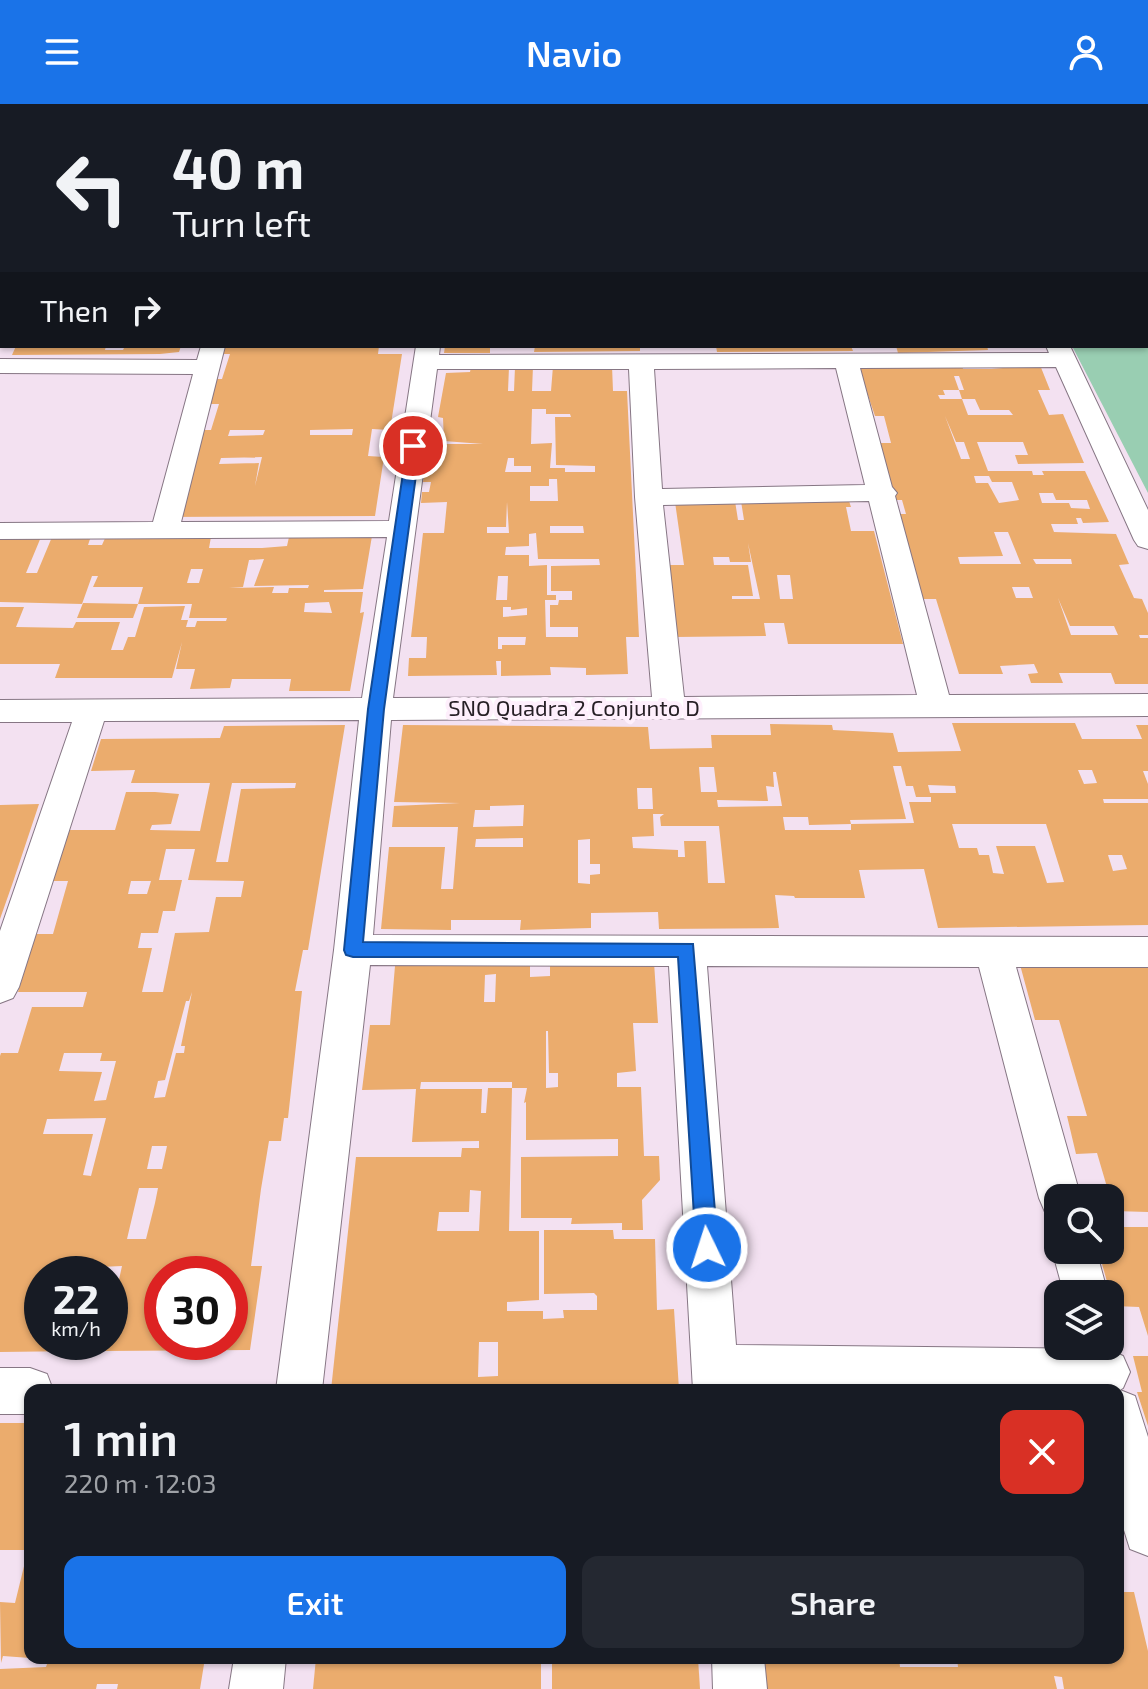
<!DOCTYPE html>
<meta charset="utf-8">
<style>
:root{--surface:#171b24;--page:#242831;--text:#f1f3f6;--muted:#9ea1a6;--accent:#1a73e8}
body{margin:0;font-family:"Exo 2",sans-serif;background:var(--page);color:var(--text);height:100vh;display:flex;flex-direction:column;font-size:30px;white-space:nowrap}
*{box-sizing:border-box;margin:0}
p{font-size:26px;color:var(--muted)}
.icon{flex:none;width:44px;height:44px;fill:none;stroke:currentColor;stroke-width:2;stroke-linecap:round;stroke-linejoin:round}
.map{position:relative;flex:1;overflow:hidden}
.sheet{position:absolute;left:24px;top:1280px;width:1100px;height:280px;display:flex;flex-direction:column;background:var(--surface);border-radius:16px;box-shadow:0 2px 6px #0004}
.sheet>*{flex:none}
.hud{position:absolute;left:0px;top:0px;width:1148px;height:244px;box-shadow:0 2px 6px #0004;background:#171b24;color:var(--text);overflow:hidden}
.fabs{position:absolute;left:1044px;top:1080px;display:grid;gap:16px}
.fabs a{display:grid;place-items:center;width:80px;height:80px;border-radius:16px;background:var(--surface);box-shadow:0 2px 6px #0004;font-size:40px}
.speed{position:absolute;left:24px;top:1152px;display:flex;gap:16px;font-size:40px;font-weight:700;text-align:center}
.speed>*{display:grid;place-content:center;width:104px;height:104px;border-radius:50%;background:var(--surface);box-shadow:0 2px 6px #0004;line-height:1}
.speed small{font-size:20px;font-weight:400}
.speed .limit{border:12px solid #d22;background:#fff;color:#111}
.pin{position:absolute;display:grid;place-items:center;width:68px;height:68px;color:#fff;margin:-34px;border:4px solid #fff;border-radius:50%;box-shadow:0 2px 8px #0007}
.me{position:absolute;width:88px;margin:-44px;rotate:356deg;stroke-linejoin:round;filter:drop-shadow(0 0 6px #0008)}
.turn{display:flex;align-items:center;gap:28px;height:168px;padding:0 40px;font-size:36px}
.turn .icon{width:104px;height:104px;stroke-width:2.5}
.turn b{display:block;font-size:56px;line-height:68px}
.then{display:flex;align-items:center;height:76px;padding:0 40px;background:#0003;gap:16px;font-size:30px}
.round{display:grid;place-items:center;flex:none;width:84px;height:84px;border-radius:16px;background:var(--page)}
.head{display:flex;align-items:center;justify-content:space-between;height:136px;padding:0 40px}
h1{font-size:48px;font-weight:600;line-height:60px}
.primary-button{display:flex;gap:16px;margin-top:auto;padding:16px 40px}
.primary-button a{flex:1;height:92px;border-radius:16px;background:var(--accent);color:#fff;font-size:32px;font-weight:600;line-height:92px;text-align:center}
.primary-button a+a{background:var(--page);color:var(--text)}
header{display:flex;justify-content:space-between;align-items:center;height:104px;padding:0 40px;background:var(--accent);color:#fff;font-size:36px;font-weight:600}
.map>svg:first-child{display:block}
</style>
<header><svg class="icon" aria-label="menu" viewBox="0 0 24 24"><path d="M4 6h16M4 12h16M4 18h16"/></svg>Navio<svg class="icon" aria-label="person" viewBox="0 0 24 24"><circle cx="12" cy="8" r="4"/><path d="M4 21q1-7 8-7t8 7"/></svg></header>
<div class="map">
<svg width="1148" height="1585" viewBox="0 0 1148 1585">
<rect width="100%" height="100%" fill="#f3e1f1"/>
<!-- green -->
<g fill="#99ceb2">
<path d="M0 0H936L939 2H2L0 142Z"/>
<path d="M1146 159 1148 160V389L1072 242H1146Z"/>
</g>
<!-- building -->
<g fill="#ebac6d" fill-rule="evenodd">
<path d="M16 242H106L105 246H123L125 242H181L179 248 160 250 12 251Z"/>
<path d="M221 242H379L378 250H402L390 326 372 325 368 352 384 353 375 412 164 413 193 326H211L219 300H202L210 275H222L230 250H218ZM353 325 352 331H310V326ZM230 326H265L263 331 228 332ZM262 353 255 382 259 359 219 360 221 354Z"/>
<path d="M445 242H490V249H444Z"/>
<path d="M535 242H640V247L534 248Z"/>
<path d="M716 242H851L853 247 717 248Z"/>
<path d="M896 242H987L988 246 898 249Z"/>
<path d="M962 261 963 265H991L1040 261 1050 286H1038L1049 311 1063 310 1084 359 1018 360 1015 351H1028L1023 338H977L988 367H1032L1033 371H1044L1042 367H1085L1109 418 1083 419 1081 414H1076L1078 420H1051L1054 428 1116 430 1129 460 1119 461 1134 494 1142 495 1148 509V531H1139L1140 534H1148V580H1115L1111 569H1059L1063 579H1031L1028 570 1038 569 1034 560 1000 562 1003 570H959L936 495H923L900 410H906L902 396H896L879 339H891L884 312H875L858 262ZM954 272H959L964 286H959L962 295H940L938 291H945L943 286H959ZM962 295H975L980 306H1009L1013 311H968ZM945 312 956 338H964L970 355H961ZM974 372H989L992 378H1012L1019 396 999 399 988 379H976ZM1039 389H1053L1056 396H1087L1090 405 1071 404 1069 399H1042ZM994 428H1008L1021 460H960L958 453 1003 452ZM1033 455H1071L1072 460H1036ZM1012 483H1029L1033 494H1016ZM1058 494 1070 522H1114L1118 531H1071Z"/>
<path d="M533 262 532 287H551L553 262H612L613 287H627L639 533H626L628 570 586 571V564L550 563 551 571 501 572V557H496L497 571 408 572 409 554H426L427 533H411L423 429H444L447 398 421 399 422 388H429L431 378H423L428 340H483L444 337 443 314 438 313 446 269 470 268 471 263H509L508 287H514L515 263ZM532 305H546V310H570L571 313H555L556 361 595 362V368H565V364H550L552 339 531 340ZM508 354H514V362H531V368H505ZM549 375H557L558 397H530V382H549ZM507 398 509 429H487V423H506ZM550 422H583L584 429H550ZM536 429 538 455H599L600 461 551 462V487H572V496H559L558 501H550V523H578V533H546L545 496H556V491H547V461L529 462V451H505L506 443 529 442V430ZM498 472H508L507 496H496ZM503 503H511V506L527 504V511L503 513ZM498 533H526L525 541H502V545H498Z"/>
<path d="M735 397 738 416H744L741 397H849L851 403H846L851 427H874L903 540H788L784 519H764L766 532 675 533 666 461H684L675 398ZM748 439 760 495H732V492H753L748 461H714L713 453H729L730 458H751ZM777 471H790L793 495H780Z"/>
<path d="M91 432 88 441H102L106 432 211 433 209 444H262L287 442 289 433 372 432 363 485 324 486V488H363L360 509 364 508 350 587H289L291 575H232L230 584 190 585 195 565H176L182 538 172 574H55L60 560H0V503H24L16 523 73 524 76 518H120L111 546H123L128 533H135L144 503 185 502 181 516H188L186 523H195L197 517H226L227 514H189L192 500H138L143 483H93L98 472H92L82 500 0 498V433H41L26 469H37L52 433ZM264 455 254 482 309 481 308 484H289L288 489H272L274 483 229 484 243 483 249 456ZM191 465H203L199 479H187ZM329 498 332 509 304 508 305 499Z"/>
<path d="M83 499 138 500 133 514H77Z"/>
<path d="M952 619H1075L1082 635H1142L1136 621H1148V667H1143L1148 680V695H1103L1104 699H1148V821L938 824 924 765 859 766 865 794H795L794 792 775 791 779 824 659 825 658 808 591 809V824L520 826 521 816H451V826L381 825 389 743H445L441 785H453L458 723H392L394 702 460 699 394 698 403 621 648 623 650 645 712 644 711 631H771L770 620 832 621 833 626 893 629 898 648 961 647ZM893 662H901L906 682H913L916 693H931V698H909L914 719 851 720V726H785L783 713H808L809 721 851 720 850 716 906 715ZM699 663H714L717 688H701ZM1078 666H1092L1097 679 1084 680ZM773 668H776L782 702 718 703 717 696 768 697 766 682 774 683ZM928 681 955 682 956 689H930ZM637 684H652L653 705H638ZM524 701 523 722 473 723 475 706H490V702ZM653 710H664L660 713 661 722H719L725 779H708L706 737H684L685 753H678V746L633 744 632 733 654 732ZM952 720H1046L1064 778 1047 779 1035 742H996L1004 770 993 769 989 751H979L977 744H959ZM523 734V743H475L476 735ZM590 735V760H600V770L590 771V780L578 779V736ZM1108 751H1122L1127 765 1113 767Z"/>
<path d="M345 621 308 846H303L295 887H302L288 1014H284L281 1037H269L261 1085 251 1162H262L250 1246 103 1247 105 1238H110V1217L122 1162 100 1163 98 1170H42V1238H81L79 1247 0 1248V952L1 949H18L32 903H83L87 888H18L36 830H53L68 777H52L69 726H115L126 688H155L179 690 171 720 152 721 150 726 200 727 210 679H131L135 666 91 667 101 635 220 634 224 622ZM232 679H296L295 684 241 685 228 758H216ZM166 745H195L188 776 244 777 241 793H216L209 828 175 829 163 888H142L152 844H138L141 829H158L163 807H175L182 776H159ZM131 777H151L147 790H128ZM192 888 181 942H185L184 949H176L165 993 154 994 158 977 165 976 186 897H189ZM64 949H102L100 957H116L106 996 94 997 102 968 59 967ZM106 1014 91 1072 83 1071 93 1030H43L47 1015ZM152 1042H167L162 1065H147ZM139 1084H158L155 1099 146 1135H127ZM162 1170H230V1238H162Z"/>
<path d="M39 700 13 778 0 815V701Z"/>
<path d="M1019 857H1148V1108L1114 1107 1097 1049 1076 1050 1067 1012H1087L1059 916H1035Z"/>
<path d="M654 858 658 919H633L636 967 617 969V983H641L644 1052H659L660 1076 642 1096 643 1126H622V1119L571 1120 572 1114H521V1053L618 1052V1035L526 1036V998L524 999 527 984H512V978H421L420 985H482L481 1009H486L488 984H512L509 1127H539V1196L507 1198V1207H543V1215L564 1214 563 1206H597V1192L594 1189 544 1190V1126H613L614 1135H655L657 1206 674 1205 679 1286H581V1284L331 1286 356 1053H461L462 1044H479V1037L412 1038 416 985 362 986 370 921H390L395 862 530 860V873L550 872V860ZM496 870 495 898H484L485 871ZM546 927H548L549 969H558V983L546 984ZM470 1086 481 1087 479 1127H437L439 1108H469ZM479 1238H498V1272L478 1273Z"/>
<path d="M1110 1123H1148V1232L1139 1203 1114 1202 1098 1146H1110Z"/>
<path d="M1133 1252H1148V1322L1137 1288H1142Z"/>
<path d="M0 1319H30V1554L3 1552 1 1559 0 1498 15 1499 28 1446H0Z"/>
<path d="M1118 1488H1134L1148 1547V1585H1064L1062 1573 1054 1572 1057 1585H761L758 1554H899L900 1563H958L957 1554H1118Z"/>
<path d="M49 1554H205L200 1585H117L118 1580H97L96 1585H0V1565L46 1563Z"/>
<path d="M316 1554H541V1585H313Z"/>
<path d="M552 1554H698L700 1585H552Z"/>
</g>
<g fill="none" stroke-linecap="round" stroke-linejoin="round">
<!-- street casing -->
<g stroke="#867684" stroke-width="2">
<g id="street">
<path d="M2 42V55L0 56V43Z"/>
<path d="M201 242H225L181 418 389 417 416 242H440L439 251 1049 249 1046 242H1070L1148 406V445L1138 442 1134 436 1056 263 860 264 892 383 897 389 895 392 949 591 1148 590V612L391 616 373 831 1148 833V863H1016L1081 1094H1058V1113L1045 1108 1039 1094 979 863 707 862 736 1241 1107 1245 1123 1252 1130 1268 1123 1284 1120 1286 1135 1292 1148 1333V1452L1130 1445 1118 1407V1286H693L669 862 370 861 322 1286H276L334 846 359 616 104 617 19 883 13 894 0 899V827L72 618H0V596L362 594 387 433 0 435V419L153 418 193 270 0 269V255L197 256ZM836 264 865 381 662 385 654 265ZM437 265H629L635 393 652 593 393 594ZM869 397 917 591 684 593 663 401Z"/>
<path d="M1058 1132V1146H1096L1108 1190H1064L1052 1146Z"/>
<path d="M0 1264H30L47 1270 53 1286H30V1310H0Z"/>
<path d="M234 1554H286L283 1585H229Z"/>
<path d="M712 1554H764L767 1585H713Z"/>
</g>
</g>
<!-- secondary casing -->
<g stroke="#867684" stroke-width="2">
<g id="secondary">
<rect x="0" y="140" width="2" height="16"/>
<rect x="1146" y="143" width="2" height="16"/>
</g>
</g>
<!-- primary casing -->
<g stroke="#fff" stroke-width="2">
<g id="primary">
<path d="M940 0H965L966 2H941Z"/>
<path d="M1146 93 1148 94V110L1146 109Z"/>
</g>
</g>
<!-- street -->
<use href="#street" fill="#fff" fill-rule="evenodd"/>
<!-- secondary -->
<use href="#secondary" fill="#fff" fill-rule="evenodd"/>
<!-- primary -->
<use href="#primary" fill="#d9b1d2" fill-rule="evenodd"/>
</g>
<!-- route -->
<path fill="#1a73e8" stroke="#114b97" stroke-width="2" d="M413 338 420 342 384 605 363 838 693 840 718 1144 714 1152 707 1155 699 1152 696 1144 678 853H353L346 851 344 846 368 605 407 342Z"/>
<g text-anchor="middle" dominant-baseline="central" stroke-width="8" stroke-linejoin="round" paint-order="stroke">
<!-- street labels -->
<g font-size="22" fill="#261f25" stroke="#feeffc">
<text x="574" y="603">SNO Quadra 2 Conjunto D</text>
</g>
</g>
</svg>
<div class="fabs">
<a><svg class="icon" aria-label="search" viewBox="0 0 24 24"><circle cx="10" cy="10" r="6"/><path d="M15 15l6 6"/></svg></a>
<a><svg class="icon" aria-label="layers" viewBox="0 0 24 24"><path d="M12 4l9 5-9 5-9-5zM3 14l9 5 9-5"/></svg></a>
</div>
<div class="speed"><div>22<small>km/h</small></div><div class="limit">30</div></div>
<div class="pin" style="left:413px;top:342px;background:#d93025"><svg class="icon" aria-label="arrive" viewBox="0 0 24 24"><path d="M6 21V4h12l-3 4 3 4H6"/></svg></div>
<svg class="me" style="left:707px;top:1144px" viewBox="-20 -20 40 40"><circle r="17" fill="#1a73e8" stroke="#fff" stroke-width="3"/><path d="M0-11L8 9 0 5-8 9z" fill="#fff"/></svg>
<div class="hud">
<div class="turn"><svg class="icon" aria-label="left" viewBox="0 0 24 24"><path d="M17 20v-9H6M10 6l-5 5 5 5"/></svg><div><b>40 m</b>Turn left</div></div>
<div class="then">Then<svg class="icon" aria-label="right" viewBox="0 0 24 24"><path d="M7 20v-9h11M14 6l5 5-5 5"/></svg></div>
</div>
<section class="sheet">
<div class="head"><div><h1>1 min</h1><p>220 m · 12:03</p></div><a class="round" style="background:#d93025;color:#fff"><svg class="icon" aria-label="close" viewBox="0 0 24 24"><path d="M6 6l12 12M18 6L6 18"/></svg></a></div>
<div class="primary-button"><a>Exit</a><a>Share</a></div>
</section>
</div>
